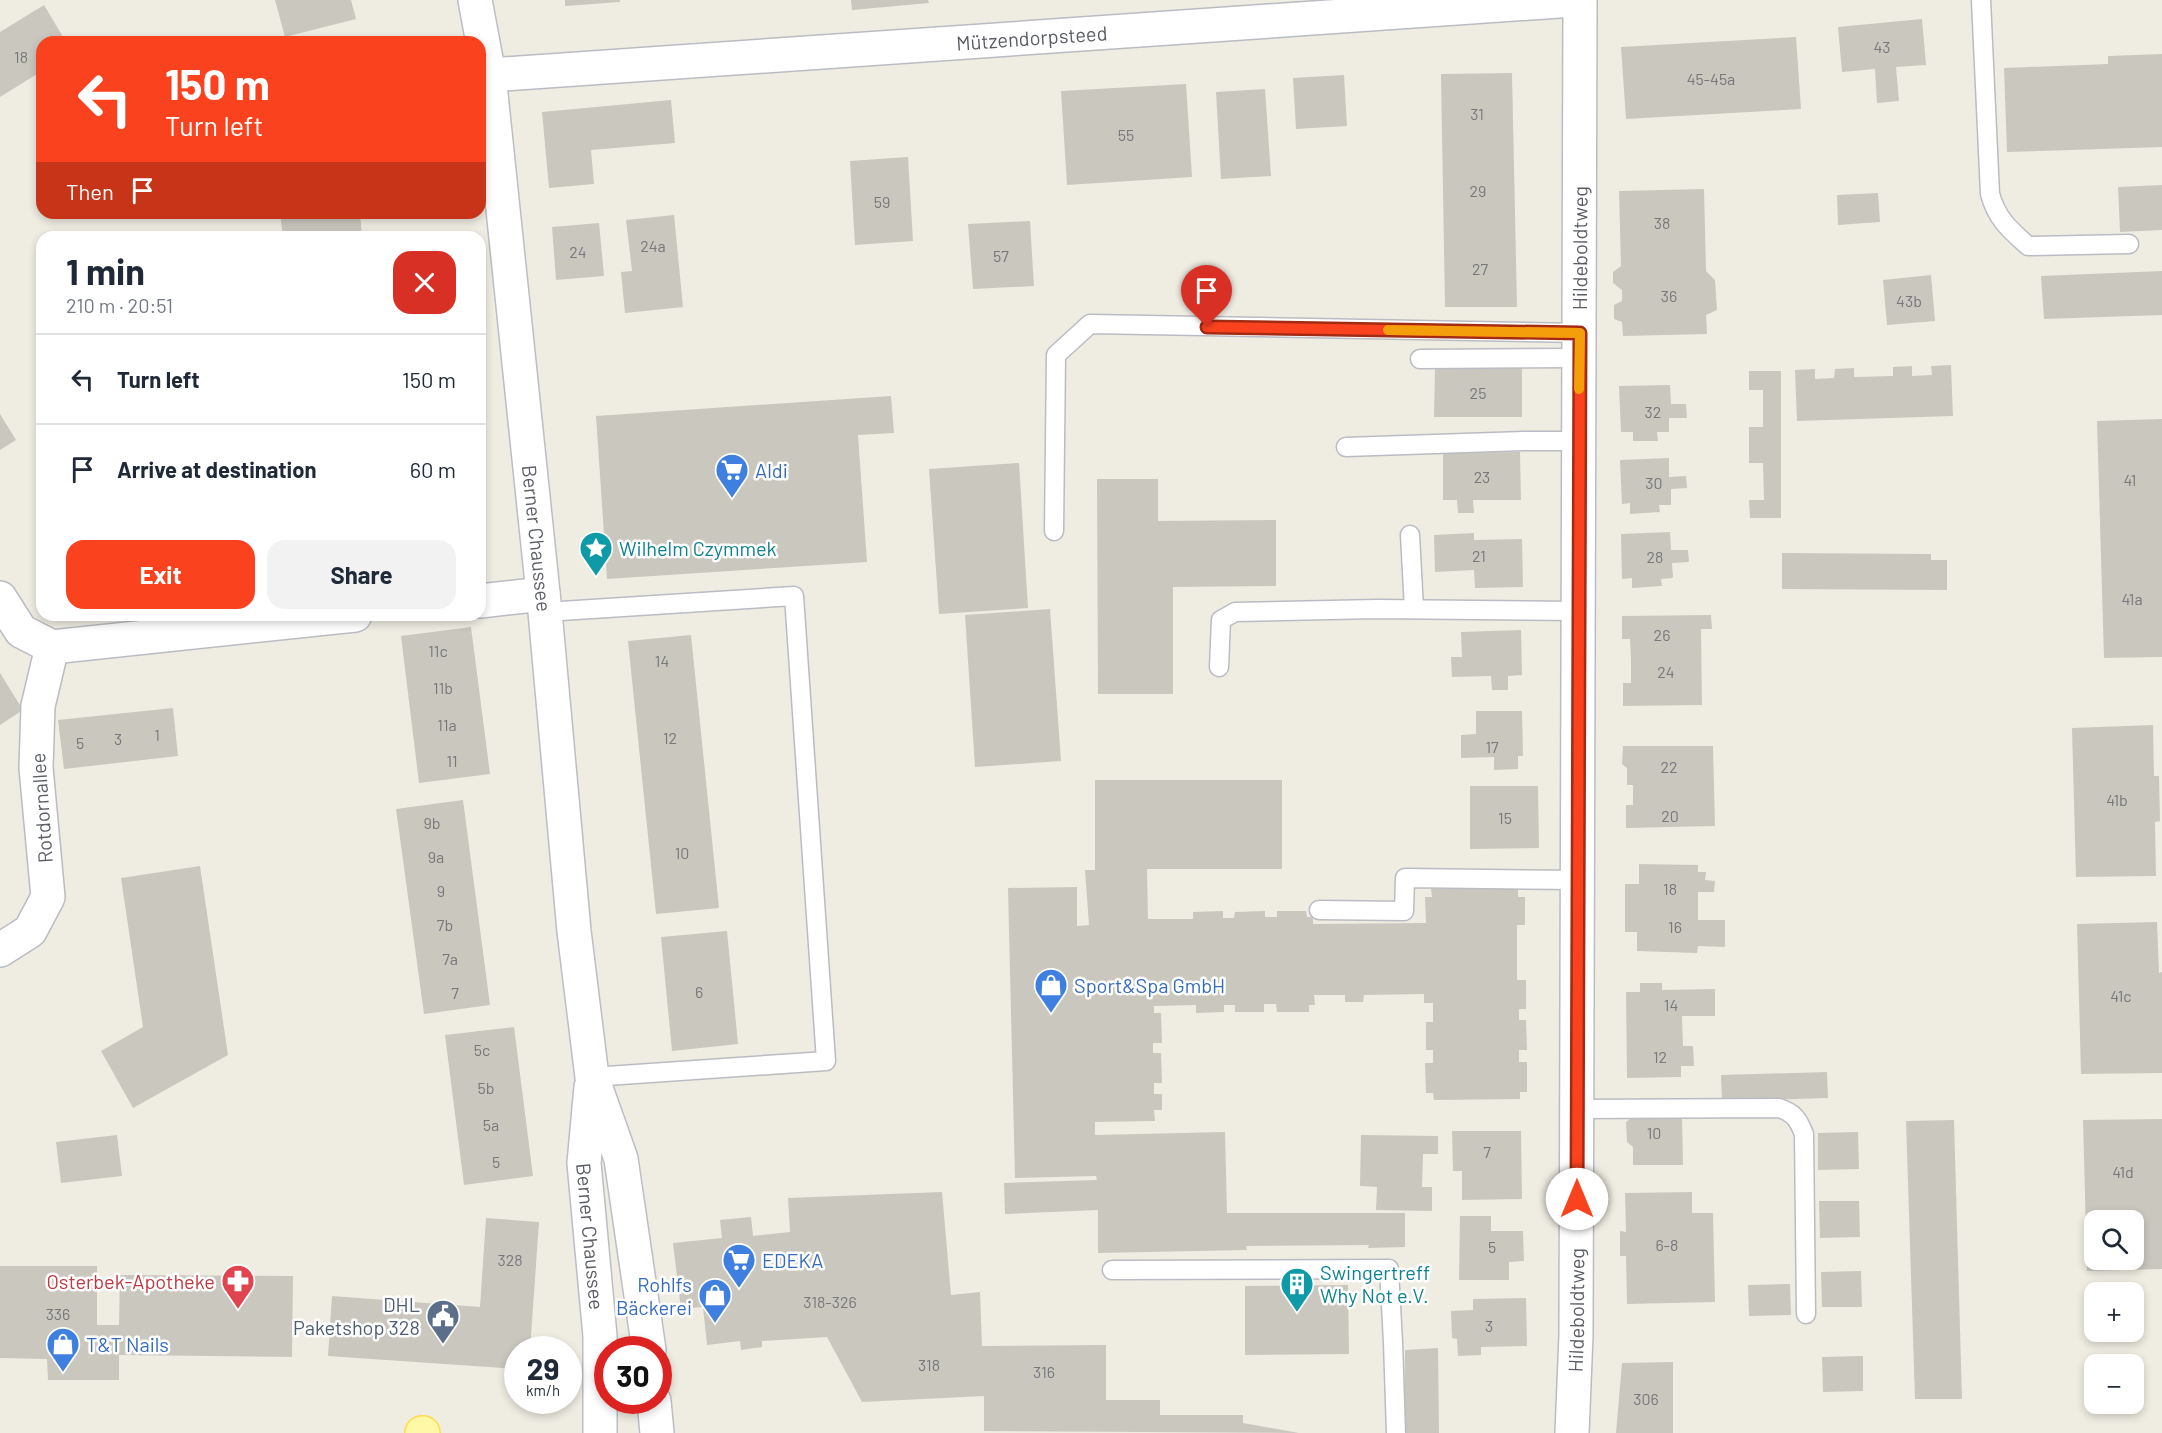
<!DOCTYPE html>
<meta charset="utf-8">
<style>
:root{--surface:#fff;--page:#f2f2f3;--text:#1f2937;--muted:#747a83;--line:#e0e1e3;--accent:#fa421e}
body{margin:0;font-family:Barlow,sans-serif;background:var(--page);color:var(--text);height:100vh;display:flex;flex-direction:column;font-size:22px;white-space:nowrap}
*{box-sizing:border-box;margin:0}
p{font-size:20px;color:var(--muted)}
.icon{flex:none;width:33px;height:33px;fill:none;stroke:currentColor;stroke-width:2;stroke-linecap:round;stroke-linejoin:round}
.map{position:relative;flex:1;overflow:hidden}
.panel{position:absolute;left:36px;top:231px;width:450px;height:390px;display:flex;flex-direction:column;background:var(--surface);border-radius:18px;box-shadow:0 3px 9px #0003}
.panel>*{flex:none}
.guide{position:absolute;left:36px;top:36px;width:450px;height:183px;border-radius:18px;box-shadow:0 3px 9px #0003;background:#fa421e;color:#fff;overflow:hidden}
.controls{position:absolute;left:2084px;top:1210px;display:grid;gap:12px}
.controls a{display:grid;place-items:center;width:60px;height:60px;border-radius:12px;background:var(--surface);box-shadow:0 3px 9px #0003;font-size:30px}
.speed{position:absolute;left:504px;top:1336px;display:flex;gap:12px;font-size:30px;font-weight:700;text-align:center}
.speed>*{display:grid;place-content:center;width:78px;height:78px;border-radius:50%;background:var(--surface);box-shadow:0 3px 9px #0003;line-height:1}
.speed small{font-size:15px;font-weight:400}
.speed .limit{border:9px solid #d22;background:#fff;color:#111}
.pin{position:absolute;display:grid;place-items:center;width:51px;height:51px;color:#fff;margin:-62px -26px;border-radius:50% 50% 50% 0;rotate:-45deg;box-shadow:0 0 6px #0007}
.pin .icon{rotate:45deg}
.me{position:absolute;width:66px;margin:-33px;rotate:0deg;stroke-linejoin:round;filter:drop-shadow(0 0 4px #0008)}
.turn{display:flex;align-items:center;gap:21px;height:126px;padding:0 30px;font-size:27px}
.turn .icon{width:78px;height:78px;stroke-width:2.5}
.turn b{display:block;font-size:42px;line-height:51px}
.then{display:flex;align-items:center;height:57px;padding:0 30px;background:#0003;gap:12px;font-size:22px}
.round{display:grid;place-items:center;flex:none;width:63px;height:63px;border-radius:18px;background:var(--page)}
.summary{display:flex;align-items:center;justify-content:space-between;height:102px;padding:0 30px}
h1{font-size:36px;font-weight:700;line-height:45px}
.action{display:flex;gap:12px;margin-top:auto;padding:12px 30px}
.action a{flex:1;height:69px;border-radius:18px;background:var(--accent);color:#fff;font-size:24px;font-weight:700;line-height:69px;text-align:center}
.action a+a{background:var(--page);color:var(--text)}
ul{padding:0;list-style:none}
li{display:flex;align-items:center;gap:18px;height:90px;padding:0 30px;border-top:2px solid var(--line)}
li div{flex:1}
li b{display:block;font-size:22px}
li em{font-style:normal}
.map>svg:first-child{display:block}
</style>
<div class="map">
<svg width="2162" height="1433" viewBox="0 0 2162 1433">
<rect width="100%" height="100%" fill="#efede2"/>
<!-- building -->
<g fill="#cac7bf" fill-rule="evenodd">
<path d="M275 0H351L356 19 285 37Z"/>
<path d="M565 0H620V2L565 6Z"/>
<path d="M851 0H928L929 3 852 10Z"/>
<path d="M44 5 66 42H42V71L0 97V32Z"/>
<path d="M1922 19 1926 65 1896 67 1899 101 1877 103 1875 69 1842 72 1838 27Z"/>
<path d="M1796 37 1801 109 1626 119 1621 47Z"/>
<path d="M2162 54V147L2007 152 2004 68 2108 64V56Z"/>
<path d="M1512 73 1517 307H1445L1441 74Z"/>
<path d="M1344 75 1347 126 1296 129 1293 78Z"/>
<path d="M1186 84 1192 177 1067 185 1061 91Z"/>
<path d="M1265 89 1271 176 1221 179 1216 92Z"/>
<path d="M671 100 675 143 591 150 594 184 549 188 542 112Z"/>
<path d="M908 157 913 241 855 245 850 161Z"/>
<path d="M2162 185V230L2120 232 2118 187Z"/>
<path d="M1704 189 1706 271 1715 280 1717 310 1706 315 1707 334 1623 336 1622 322 1614 319V305L1622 301V290L1613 283V272L1621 266 1619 191Z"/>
<path d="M1878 193 1880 222 1838 225 1837 195Z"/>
<path d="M280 213H360L362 237H283Z"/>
<path d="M674 215 683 307 625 313 621 272 632 271 626 220Z"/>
<path d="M1030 221 1034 286 973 289 968 224Z"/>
<path d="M599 223 604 276 556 280 552 227Z"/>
<path d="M2162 271V315L2044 319 2041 276Z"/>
<path d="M1931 275 1935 321 1887 325 1883 280Z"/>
<path d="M1951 365 1953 416 1797 421 1795 370 1815 369V379L1834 378 1835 369 1854 368V377L1893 376V367L1912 366V376L1932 375 1931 366Z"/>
<path d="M1435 367 1522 368V417H1434Z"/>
<path d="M1749 371H1781V518H1750L1749 500H1764L1763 463H1749V427H1763V390H1749Z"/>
<path d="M1670 385 1671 404H1686L1687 418H1669V432H1657L1658 441H1633V432H1621L1619 386Z"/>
<path d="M891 396 894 433 858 435 867 562 607 579 596 416Z"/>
<path d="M0 414 16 440 0 450Z"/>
<path d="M2162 419V657L2104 658 2097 421Z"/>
<path d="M1520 452 1521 500H1473L1474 513H1458L1457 500H1443V453Z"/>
<path d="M1669 458V477L1686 476 1687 488 1671 489V505H1659L1660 512 1630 514V503L1622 504 1620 460Z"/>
<path d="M1019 463 1028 608 939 614 929 469Z"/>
<path d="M1097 479H1158V521L1276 520V586L1173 587V694H1098Z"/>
<path d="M1670 532 1671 550H1688L1689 562 1672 563 1673 578 1661 579 1662 586 1632 588V578L1622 579 1621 534Z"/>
<path d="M1474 533V540L1522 539 1523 587 1475 588 1474 570 1435 572 1434 535Z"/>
<path d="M1782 553 1931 554V560H1947V590L1782 589Z"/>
<path d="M1050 609 1061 761 975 767 965 615Z"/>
<path d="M1711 615 1712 629H1701L1702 705 1623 706V683H1631V660L1630 639H1622V616Z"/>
<path d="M471 627 490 774 419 783 401 636Z"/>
<path d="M1521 630 1522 675 1508 676V690H1492L1491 676 1452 677 1451 657H1462L1461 632Z"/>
<path d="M691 635 719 908 656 914 628 641Z"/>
<path d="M0 673 23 710 0 725Z"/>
<path d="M173 708 178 756 64 769 58 720Z"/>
<path d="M1476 711H1522L1523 756H1518V769L1494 770V757L1461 758V735L1476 734Z"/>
<path d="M2153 725 2154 776H2159L2160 821 2155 822 2156 876 2076 877 2072 728Z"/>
<path d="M1623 746H1713L1715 826 1626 828V805H1633V785H1627V768L1622 764Z"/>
<path d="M1095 780H1282V869H1147L1148 919H1193V912L1223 911V918H1234L1235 912 1265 911V917H1277V911H1306L1307 917H1313V924L1426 923 1425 897H1432L1431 889 1518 888V897H1525V925H1517V980H1526V1009H1519V1020H1526L1527 1050H1519V1062H1527V1092H1520V1099L1434 1100 1433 1093H1426L1425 1063H1433V1050H1426V1022H1433V1003H1424V994L1364 995 1363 1002H1345V995H1314L1315 1005H1309V1012H1277L1276 1004H1264V1012H1235V1005H1224V1012L1196 1013V1005L1154 1006V1013H1161L1162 1043H1153V1053H1161L1162 1083H1154V1094H1162V1110H1154L1155 1121 1095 1122V1135L1225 1132 1227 1213H1405V1247L1368 1248 1369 1245 1246 1246 1247 1250 1098 1253V1210L1005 1214 1004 1183 1097 1180 1096 1176 1015 1178 1008 888 1077 887V926L1089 925 1085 870H1095Z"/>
<path d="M1470 786H1538L1539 848 1470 849Z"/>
<path d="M463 800 490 1005 424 1014 396 809Z"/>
<path d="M1639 864 1698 865V872H1706L1705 880 1715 881 1714 892H1698V920H1725V947L1698 946 1697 953 1637 951V932H1625V884H1639Z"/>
<path d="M200 866 228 1055 133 1108 101 1051 143 1027 121 878Z"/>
<path d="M2157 922 2159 973 2162 972V1073L2081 1074 2077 924Z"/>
<path d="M727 931 738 1044 672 1051 661 937Z"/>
<path d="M1640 983H1662V990L1715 989V1016H1682L1683 1046H1693L1694 1066H1681V1077L1627 1078 1626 992H1640Z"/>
<path d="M514 1027 533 1176 464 1185 445 1035Z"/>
<path d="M1827 1072 1828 1098 1722 1101 1721 1075Z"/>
<path d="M1633 1117H1682L1683 1165H1633V1147L1627 1142 1626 1122Z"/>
<path d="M2162 1119V1269L2087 1271 2083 1120ZM2094 1221H2133V1260H2094Z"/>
<path d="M1954 1120 1962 1399H1915L1906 1121Z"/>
<path d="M1452 1131H1521L1522 1199 1462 1200V1171H1453Z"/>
<path d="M1858 1132 1859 1169 1818 1170V1133Z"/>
<path d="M117 1135 122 1176 61 1183 56 1142Z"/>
<path d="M1361 1135 1438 1136V1154H1423L1422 1187H1432V1211L1376 1210 1377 1187 1360 1186Z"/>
<path d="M942 1192 951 1295 980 1292 982 1346 1106 1345V1400H1160V1415H1243V1423L1299 1433 984 1431V1396L862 1402 827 1337 762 1341V1347L741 1350 740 1341 707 1345 703 1307 681 1309 673 1243 722 1238 720 1220 751 1217 753 1236 790 1232 788 1198Z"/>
<path d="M1692 1192V1213H1713L1715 1302 1627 1304 1626 1256H1620V1231L1626 1232 1625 1193Z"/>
<path d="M1819 1201H1859L1860 1237 1820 1238Z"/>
<path d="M1460 1216H1491V1231H1523L1524 1261 1509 1262V1280H1459Z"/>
<path d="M486 1218 539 1222 530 1350H518V1369L328 1356 332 1296 480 1307Z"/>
<path d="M0 1266H97V1325H119L120 1275 293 1276 292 1357 119 1355V1380H48L47 1359 0 1358Z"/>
<path d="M1861 1271 1862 1307H1822L1821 1272Z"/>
<path d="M1790 1284 1791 1315 1749 1316 1748 1285Z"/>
<path d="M1348 1285 1349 1354 1245 1355V1286Z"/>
<path d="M1526 1298 1527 1346 1481 1347V1355L1458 1356 1457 1339 1452 1338 1451 1311 1473 1310V1299Z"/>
<path d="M1438 1348 1439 1433H1404L1405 1350Z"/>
<path d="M1863 1356V1391L1823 1392 1822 1357Z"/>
<path d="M1673 1362V1433H1616L1622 1363Z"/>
</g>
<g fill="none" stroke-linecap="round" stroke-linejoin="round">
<!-- lane casing -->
<g stroke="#babcc3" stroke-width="21">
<g id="lane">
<path d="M1981 0 1990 194C1997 219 2009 229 2028 246L2129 244"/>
<path d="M1420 359 1579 358"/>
<path d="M1346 447 1524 441H1579"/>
<path d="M1054 531 1056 355 1090 324 1580 333"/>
<path d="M1410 535 1414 609"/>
<path d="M545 612 794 596 826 1061 592 1077"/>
<path d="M1219 667 1221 620 1235 612 1377 609 1579 611"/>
<path d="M1319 910 1404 911 1405 878 1578 880"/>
<path d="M1577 1109 1779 1108C1794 1113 1798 1119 1804 1134L1806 1314"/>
<path d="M1112 1270 1389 1269 1393 1342 1396 1433"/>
</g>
</g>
<!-- street casing -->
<g stroke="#babcc3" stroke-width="36">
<g id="street">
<path id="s1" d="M489 75 1574 0"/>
<path d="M0 598 21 631 52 647 355 615"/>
<path d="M480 601 543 594"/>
<path d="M0 950 30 931 48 897 36 768 38 706 52 647"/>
<path id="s2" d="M1572 1433 1576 1335 1580 0"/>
</g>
</g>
<!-- secondary casing -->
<g stroke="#bbbec5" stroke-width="36">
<g id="secondary">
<path id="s3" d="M475 0 489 75 545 612 574 931 592 1077 621 1159 649 1350"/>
<path id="s4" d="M591 1087 584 1163 600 1336V1433"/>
<path d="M654 1401 657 1433"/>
</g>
</g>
<!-- primary casing -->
<g stroke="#ffdc4c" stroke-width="36">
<path id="primary" d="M422 1433H423"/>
</g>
<!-- lane -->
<use href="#lane" stroke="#fff" stroke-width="18"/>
<!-- street -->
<use href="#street" stroke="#fff" stroke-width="33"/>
<!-- secondary -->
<use href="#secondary" stroke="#fff" stroke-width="33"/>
<!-- primary -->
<use href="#primary" stroke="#fff8a7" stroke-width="33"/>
</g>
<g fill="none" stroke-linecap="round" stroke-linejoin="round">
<!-- route casing -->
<g stroke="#a22b14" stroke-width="15">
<path id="route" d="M1207 327 1580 333 1577 1199"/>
</g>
<!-- route -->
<use href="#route" stroke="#fa421e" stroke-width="10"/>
<!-- slow -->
<path stroke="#f59e0b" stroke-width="10" d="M1388 330 1580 333 1579 389"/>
</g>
<!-- icons -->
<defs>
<g id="supermarket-pin" transform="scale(1.725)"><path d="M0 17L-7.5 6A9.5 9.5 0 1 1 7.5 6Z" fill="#3f7fe0" stroke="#fff"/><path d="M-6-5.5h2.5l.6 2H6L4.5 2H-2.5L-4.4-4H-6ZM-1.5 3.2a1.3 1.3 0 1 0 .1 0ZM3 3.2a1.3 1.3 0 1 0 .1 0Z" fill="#fff"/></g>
<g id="sight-pin" transform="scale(1.725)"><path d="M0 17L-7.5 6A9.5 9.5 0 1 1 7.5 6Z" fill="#0f9aa8" stroke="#fff"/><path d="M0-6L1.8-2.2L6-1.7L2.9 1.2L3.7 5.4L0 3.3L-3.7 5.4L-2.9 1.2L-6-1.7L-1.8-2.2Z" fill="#fff"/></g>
<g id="shop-pin" transform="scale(1.725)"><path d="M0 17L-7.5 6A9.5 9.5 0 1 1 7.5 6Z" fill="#3f7fe0" stroke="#fff"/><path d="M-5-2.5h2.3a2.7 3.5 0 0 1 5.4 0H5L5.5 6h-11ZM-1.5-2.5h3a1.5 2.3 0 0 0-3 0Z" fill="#fff"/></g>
<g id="pharmacy-pin" transform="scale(1.725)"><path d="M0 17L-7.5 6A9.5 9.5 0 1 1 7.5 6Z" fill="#e0444e" stroke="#fff"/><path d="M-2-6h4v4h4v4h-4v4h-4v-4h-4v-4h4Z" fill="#fff"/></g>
<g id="building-pin" transform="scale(1.725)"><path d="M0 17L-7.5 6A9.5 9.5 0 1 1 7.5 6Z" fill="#0f9aa8" stroke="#fff"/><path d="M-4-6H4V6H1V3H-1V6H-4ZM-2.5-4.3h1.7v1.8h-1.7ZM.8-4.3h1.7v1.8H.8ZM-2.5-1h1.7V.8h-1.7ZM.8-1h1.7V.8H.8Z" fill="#fff"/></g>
<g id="civic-pin" transform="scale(1.725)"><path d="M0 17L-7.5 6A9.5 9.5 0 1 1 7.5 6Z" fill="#5c6f8a" stroke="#fff"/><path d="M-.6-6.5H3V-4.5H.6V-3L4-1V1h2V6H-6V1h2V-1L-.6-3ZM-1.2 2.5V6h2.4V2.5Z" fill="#fff"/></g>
</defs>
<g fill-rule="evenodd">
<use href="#supermarket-pin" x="732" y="470"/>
<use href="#sight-pin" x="596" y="548"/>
<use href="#shop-pin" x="1051" y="985"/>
<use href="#supermarket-pin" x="739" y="1260"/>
<use href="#pharmacy-pin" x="238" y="1281"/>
<use href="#building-pin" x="1297" y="1284"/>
<use href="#shop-pin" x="715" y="1295"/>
<use href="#civic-pin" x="443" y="1316"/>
<use href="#shop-pin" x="63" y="1344"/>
</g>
<g text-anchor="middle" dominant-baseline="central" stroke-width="5" stroke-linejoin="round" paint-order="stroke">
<!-- number labels -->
<g font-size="16" fill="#77787c">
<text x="1882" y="46">43</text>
<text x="21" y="56">18</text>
<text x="1711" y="78">45-45a</text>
<text x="1477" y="113">31</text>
<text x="1126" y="134">55</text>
<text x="1478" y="190">29</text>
<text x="882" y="201">59</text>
<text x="1662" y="222">38</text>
<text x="653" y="245">24a</text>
<text x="578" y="251">24</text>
<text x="1001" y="255">57</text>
<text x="1480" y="268">27</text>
<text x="1669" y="295">36</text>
<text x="1909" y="300">43b</text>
<text x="1478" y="392">25</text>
<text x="1653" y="411">32</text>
<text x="1482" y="476">23</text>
<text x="2130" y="479">41</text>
<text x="1654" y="482">30</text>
<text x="1479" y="555">21</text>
<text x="1655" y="556">28</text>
<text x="2132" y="598">41a</text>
<text x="1662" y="634">26</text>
<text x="438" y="650">11c</text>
<text x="662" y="660">14</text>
<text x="1666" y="671">24</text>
<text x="443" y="687">11b</text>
<text x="447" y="724">11a</text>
<text x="157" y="734">1</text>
<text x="670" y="737">12</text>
<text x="118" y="738">3</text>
<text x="80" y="742">5</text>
<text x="1492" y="746">17</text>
<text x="452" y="760">11</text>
<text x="1669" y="766">22</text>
<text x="2117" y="799">41b</text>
<text x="1670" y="815">20</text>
<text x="1505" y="817">15</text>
<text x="432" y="822">9b</text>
<text x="682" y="852">10</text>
<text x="436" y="856">9a</text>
<text x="1670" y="888">18</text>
<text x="441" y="890">9</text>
<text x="445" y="924">7b</text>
<text x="1675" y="926">16</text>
<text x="450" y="958">7a</text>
<text x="699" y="991">6</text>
<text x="455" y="992">7</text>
<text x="2121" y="995">41c</text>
<text x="1671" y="1004">14</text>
<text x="482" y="1049">5c</text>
<text x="1660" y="1056">12</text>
<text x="486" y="1087">5b</text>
<text x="491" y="1124">5a</text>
<text x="1654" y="1132">10</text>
<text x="1487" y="1151">7</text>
<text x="496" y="1161">5</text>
<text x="2123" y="1171">41d</text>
<text x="1667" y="1244">6-8</text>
<text x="1492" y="1246">5</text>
<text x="510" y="1259">328</text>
<text x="830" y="1301">318-326</text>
<text x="58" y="1313">336</text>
<text x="1489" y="1325">3</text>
<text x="929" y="1364">318</text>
<text x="1044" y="1371">316</text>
<text x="1646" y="1398">306</text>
</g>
<!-- street labels -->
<g font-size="20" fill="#5b5e65" stroke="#fff">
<text stroke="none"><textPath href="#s1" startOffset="544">Mützendorpsteed</textPath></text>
<text stroke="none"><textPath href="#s2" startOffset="1185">Hildeboldtweg</textPath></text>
<text stroke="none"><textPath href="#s3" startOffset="542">Berner Chaussee</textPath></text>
<text transform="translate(41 808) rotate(-94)">Rotdornallee</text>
<text stroke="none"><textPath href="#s4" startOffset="150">Berner Chaussee</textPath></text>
<text stroke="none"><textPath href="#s2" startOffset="123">Hildeboldtweg</textPath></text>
</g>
<!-- shop labels -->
<g font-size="20" fill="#366cbe" stroke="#fff" text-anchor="start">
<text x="755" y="470">Aldi</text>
<text x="1074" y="985">Sport&amp;Spa GmbH</text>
<text x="762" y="1260">EDEKA</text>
<text x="692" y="1284" text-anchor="end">Rohlfs<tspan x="692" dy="23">Bäckerei</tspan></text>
<text x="86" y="1344">T&amp;T Nails</text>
</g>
<!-- culture labels -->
<g font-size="20" fill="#0d838f" stroke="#fff" text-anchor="start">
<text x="619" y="548">Wilhelm Czymmek</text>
<text x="1320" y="1272">Swingertreff<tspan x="1320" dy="23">Why Not e.V.</tspan></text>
</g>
<!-- health labels -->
<g font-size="20" fill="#be3a42" stroke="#fff" text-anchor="end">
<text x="215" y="1281">Osterbek-Apotheke</text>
</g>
<!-- service labels -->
<g font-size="20" fill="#4e5e75" stroke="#fff" text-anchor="end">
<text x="420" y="1304">DHL<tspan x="420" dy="23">Paketshop 328</tspan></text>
</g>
</g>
</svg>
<div class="controls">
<a><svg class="icon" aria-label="search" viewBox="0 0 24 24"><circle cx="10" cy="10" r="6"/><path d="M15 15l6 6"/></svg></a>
<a>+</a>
<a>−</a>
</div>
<div class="speed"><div>29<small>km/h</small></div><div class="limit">30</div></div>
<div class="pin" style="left:1207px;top:327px;background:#d93025"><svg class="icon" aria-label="arrive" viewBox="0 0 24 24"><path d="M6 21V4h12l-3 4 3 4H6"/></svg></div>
<svg class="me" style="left:1577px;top:1199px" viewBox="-20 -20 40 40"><circle r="19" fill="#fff"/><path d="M0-13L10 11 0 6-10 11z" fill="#fa421e"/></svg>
<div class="guide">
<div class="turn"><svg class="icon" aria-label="left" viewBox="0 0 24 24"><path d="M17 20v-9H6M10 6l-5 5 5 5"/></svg><div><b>150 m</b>Turn left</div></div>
<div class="then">Then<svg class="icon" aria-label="arrive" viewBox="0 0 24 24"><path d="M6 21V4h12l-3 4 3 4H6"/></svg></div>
</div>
<section class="panel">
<div class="summary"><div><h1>1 min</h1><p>210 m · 20:51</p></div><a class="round" style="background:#d93025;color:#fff"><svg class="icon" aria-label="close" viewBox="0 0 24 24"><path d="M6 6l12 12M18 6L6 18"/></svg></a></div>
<ul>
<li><svg class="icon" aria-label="left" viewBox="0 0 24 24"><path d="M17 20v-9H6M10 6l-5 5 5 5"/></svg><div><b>Turn left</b></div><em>150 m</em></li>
<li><svg class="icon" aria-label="arrive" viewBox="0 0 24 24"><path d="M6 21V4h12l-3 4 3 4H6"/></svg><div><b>Arrive at destination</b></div><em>60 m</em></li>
</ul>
<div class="action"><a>Exit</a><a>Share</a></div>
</section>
</div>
